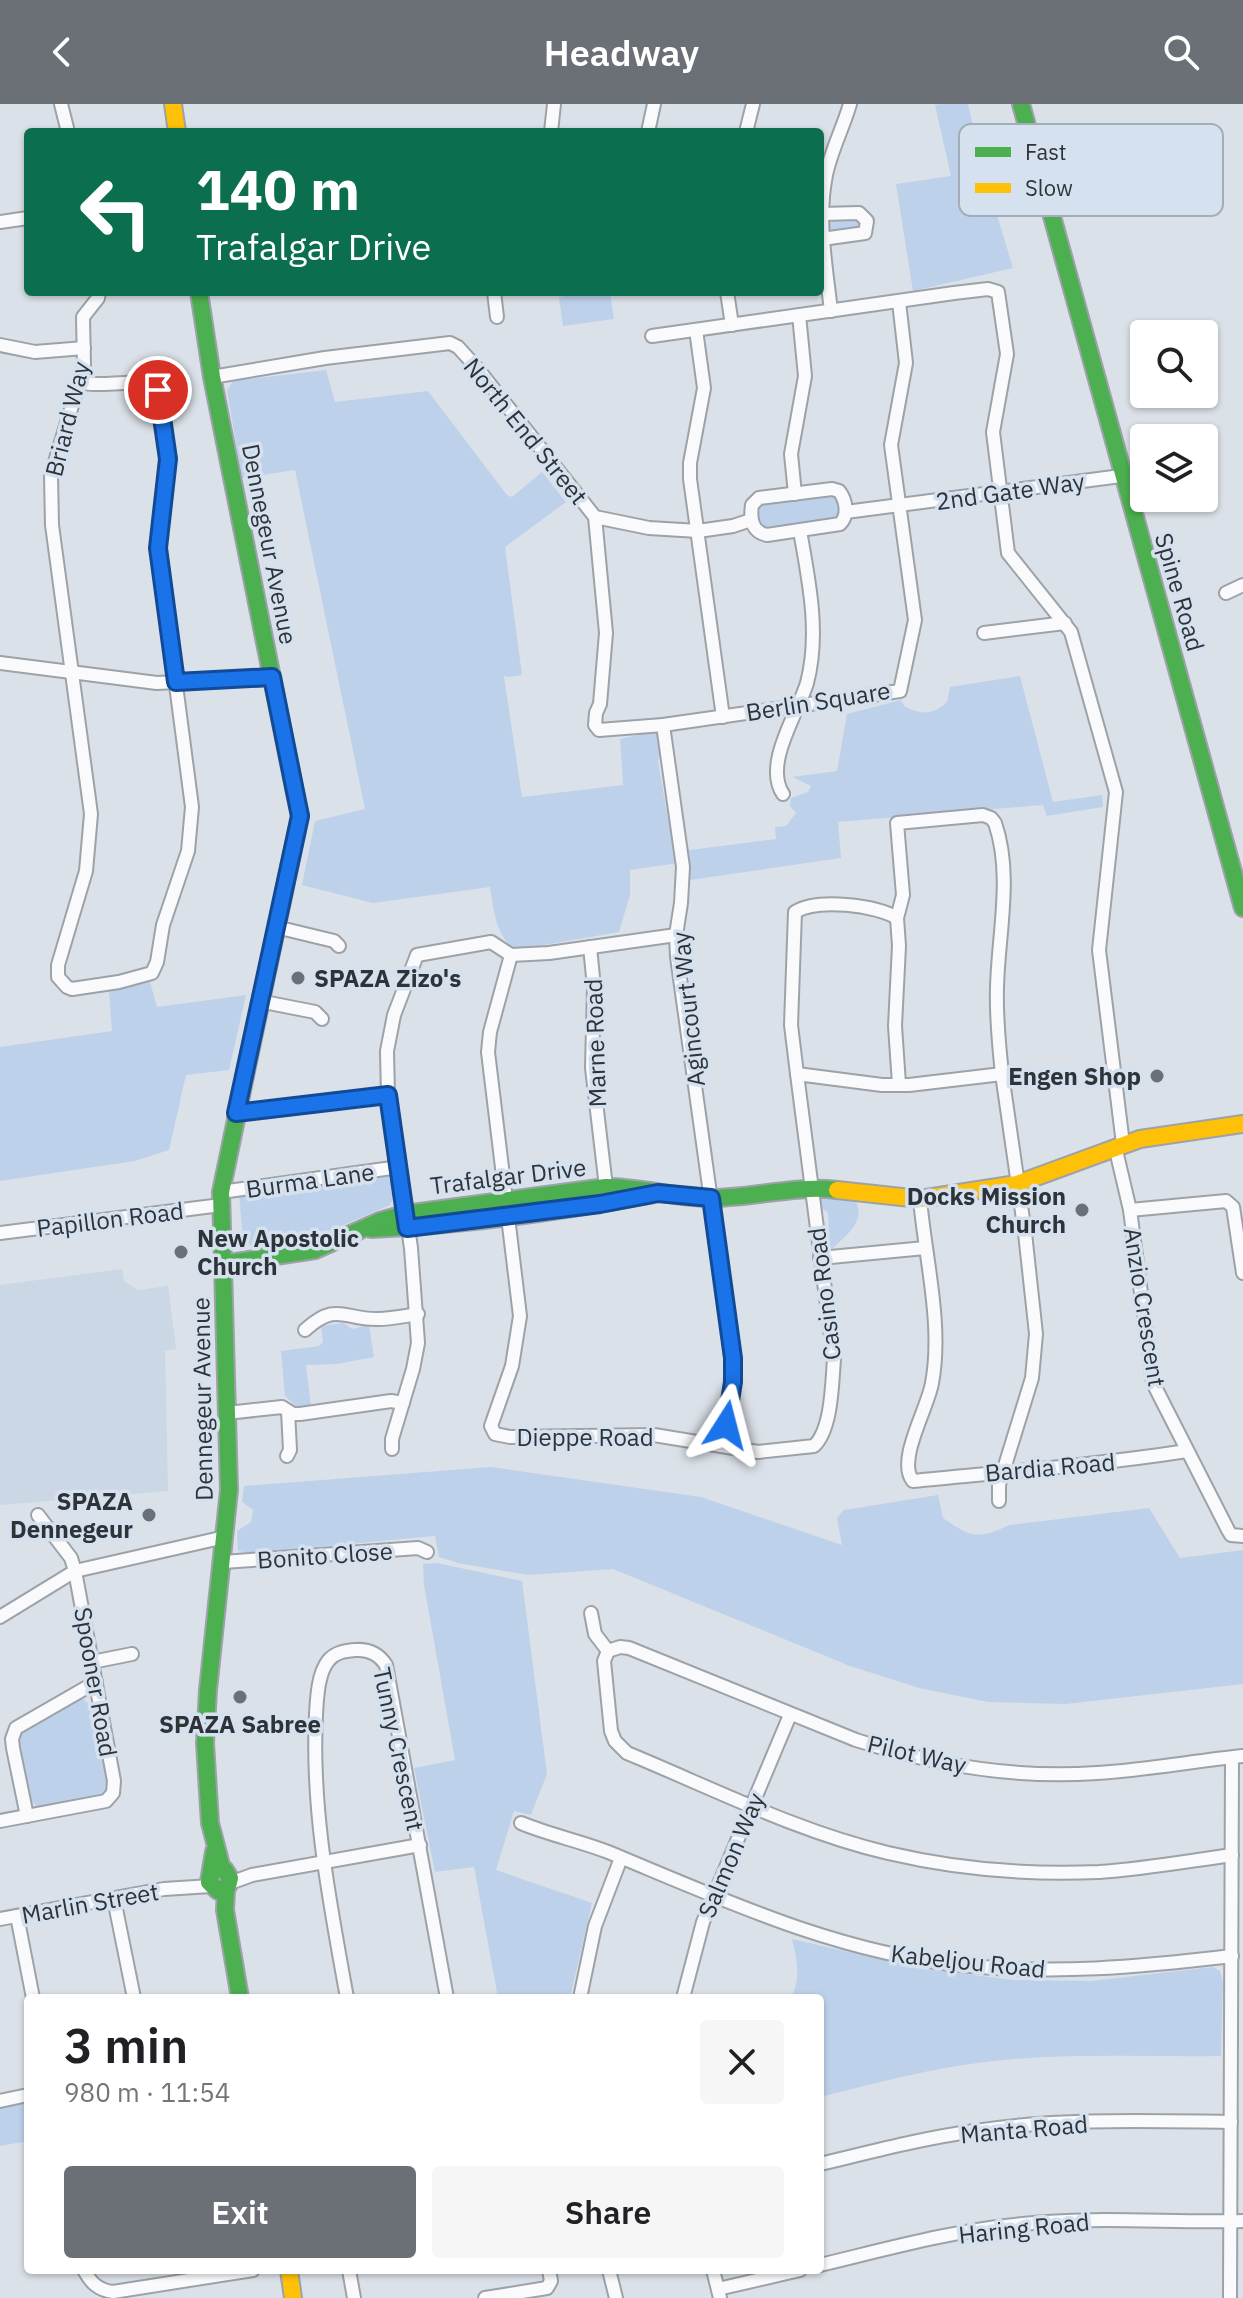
<!DOCTYPE html>
<meta charset="utf-8">
<style>
:root{--surface:#fff;--page:#f6f6f6;--text:#202124;--muted:#757577;--accent:#6b7076}
body{margin:0;font-family:"IBM Plex Sans",sans-serif;background:var(--page);color:var(--text);height:100vh;display:flex;flex-direction:column;font-size:30px;white-space:nowrap}
*{box-sizing:border-box;margin:0}
p{font-size:26px;color:var(--muted)}
.icon{flex:none;width:44px;height:44px;fill:none;stroke:currentColor;stroke-width:2;stroke-linecap:round;stroke-linejoin:round}
.map{position:relative;flex:1;overflow:hidden}
.drawer{position:absolute;left:24px;top:1890px;width:800px;height:280px;display:flex;flex-direction:column;background:var(--surface);border-radius:8px;box-shadow:0 2px 6px #0004}
.drawer>*{flex:none}
.hud{position:absolute;left:24px;top:24px;width:800px;height:168px;border-radius:8px;box-shadow:0 2px 6px #0004;background:#0b6e4f;color:#fff;overflow:hidden}
.buttons{position:absolute;left:1130px;top:216px;display:grid;gap:16px}
.buttons a{display:grid;place-items:center;width:88px;height:88px;border-radius:8px;background:var(--surface);box-shadow:0 2px 6px #0004;font-size:40px}
.pin{position:absolute;display:grid;place-items:center;width:68px;height:68px;color:#fff;margin:-34px;border:4px solid #fff;border-radius:50%;box-shadow:0 2px 8px #0007}
.me{position:absolute;width:88px;margin:-44px;rotate:9deg;stroke-linejoin:round;filter:drop-shadow(0 0 6px #0008)}
.turn{display:flex;align-items:center;gap:28px;height:168px;padding:0 40px;font-size:36px}
.turn .icon{width:104px;height:104px;stroke-width:2.5}
.turn b{display:block;font-size:56px;line-height:68px}
.round{display:grid;place-items:center;flex:none;width:84px;height:84px;border-radius:8px;background:var(--page)}
.summary{display:flex;align-items:center;justify-content:space-between;height:136px;padding:0 40px}
h1{font-size:48px;font-weight:600;line-height:60px}
.cta{display:flex;gap:16px;margin-top:auto;padding:16px 40px}
.cta a{flex:1;height:92px;border-radius:8px;background:var(--accent);color:#fff;font-size:32px;font-weight:600;line-height:92px;text-align:center}
.cta a+a{background:var(--page);color:var(--text)}
header{display:flex;justify-content:space-between;align-items:center;height:104px;padding:0 40px;background:var(--accent);color:#fff;font-size:36px;font-weight:600}
.map>svg:first-child{display:block}
</style>
<header><svg class="icon" aria-label="back" viewBox="0 0 24 24"><path d="M15 5l-7 7 7 7"/></svg>Headway<svg class="icon" aria-label="search" viewBox="0 0 24 24"><circle cx="10" cy="10" r="6"/><path d="M15 15l6 6"/></svg></header>
<div class="map">
<svg width="1243" height="2194" viewBox="0 0 1243 2194">
<rect width="100%" height="100%" fill="#dbe1e8"/>
<!-- built -->
<path fill="#cbd7e4" d="M122 1165 124 1177 138 1186 168 1182 176 1245 165 1247 168 1387 0 1401V1181Z"/>
<!-- green -->
<g fill="#bdd2ea">
<path d="M941 0H968L984 68 1013 164 913 187 896 80 951 72 935 1Z"/>
<path d="M849 111 862 118 863 123 834 130 827 127V120Z"/>
<path d="M596 188H610L614 215 563 222 559 193Z"/>
<path d="M326 266 335 298 428 287 507 391 512 393 542 368 566 398 505 443 522 571 508 573 504 572 522 693 623 681 620 635 655 627 658 629 662 642 658 658 674 748 776 735 775 723 786 722 796 709 790 702 791 694 808 688 811 682 792 673 837 667 847 610 901 596 905 603C922 611 933 611 947 598L950 583 1020 572 1053 698 1102 691 1103 703 1047 712 1043 701 838 718 841 754 690 776 686 758 630 766V791L619 828 515 846C495 830 494 807 490 783L373 799 302 781 315 717 365 705 295 366 242 374 227 287 233 277Z"/>
<path d="M835 390 839 410 837 416 765 428 756 415 757 402 760 400Z"/>
<path d="M150 878 157 903 246 891 229 966 186 971 169 1046 135 1057 0 1077V943L112 927 109 886Z"/>
<path d="M390 1070 394 1093 390 1101 306 1137 256 1146 243 1136 239 1090Z"/>
<path d="M822 1093 856 1098C867 1119 841 1135 828 1149L824 1146 830 1142 828 1109 818 1101 819 1094Z"/>
<path d="M344 1219 352 1225 369 1221 374 1253 337 1260 306 1261 311 1304H298L285 1292 281 1247 319 1242 323 1238 321 1222Z"/>
<path d="M491 1363 701 1393 842 1441 837 1414 844 1406 938 1391 943 1414C970 1433 978 1436 1009 1421L1149 1404 1180 1454 1243 1446V1580L1066 1600 988 1598 919 1584 850 1562 613 1465 528 1471 458 1459 439 1453 435 1432 250 1449 238 1447 237 1427 251 1418 253 1406 242 1398 244 1382Z"/>
<path d="M437 1459 522 1477 547 1670 531 1711 514 1707 496 1766 592 1799 570 1894H498L474 1763 435 1768 414 1664 455 1656 424 1481 423 1460Z"/>
<path d="M83 1595 95 1605 107 1679 105 1690 100 1693 37 1703 30 1696 19 1635 21 1629 75 1597Z"/>
<path d="M792 1835 923 1865 1014 1876 1091 1877 1213 1863 1220 1867 1223 1878 1221 1952C1145 1953 1069 1949 994 1957 935 1963 877 1979 820 1993V1894H791C801 1875 797 1855 792 1835Z"/>
<path d="M28 1998V2037L0 2042V2003Z"/>
</g>
<g fill="none" stroke-linecap="round" stroke-linejoin="round">
<!-- street casing -->
<g stroke="#9da2a8" stroke-width="16">
<g id="street">
<path d="M61 0 68 28"/>
<path d="M551 28 554 0"/>
<path d="M648 28 654 0"/>
<path d="M746 28 753 0"/>
<path d="M822 110 859 109 867 117 865 129 822 135"/>
<path d="M0 118 28 114"/>
<path d="M494 188 497 213"/>
<path d="M727 188 732 221"/>
<path d="M831 207C826 162 817 116 826 71 831 47 843 24 850 0"/>
<path d="M696 226 704 284 690 359V375L723 613"/>
<path d="M652 232 954 189 988 185 998 188 1007 250 993 328 1008 449 1071 528 1116 688 1099 846 1123 1040"/>
<path d="M0 241 35 248 84 244"/>
<path d="M212 273 325 254 450 239 458 243 477 264 595 413 649 424 698 427 733 422 751 416"/>
<path d="M79 278C101 285 145 271 158 286L168 355 158 444 192 703 188 747 163 821 157 858 152 869 119 878 72 885 67 883 58 873V861L86 767 91 710 52 421 51 371 84 262 83 213 98 194 99 188"/>
<path d="M832 385 839 387C846 396 849 411 840 420L767 431C752 428 750 415 752 401L759 394Z"/>
<path d="M795 390 791 350 805 272 799 211"/>
<path d="M846 408 1121 372"/>
<path d="M595 413 606 529 600 600 596 609 595 621 599 626 663 621 900 587 915 516 891 341 906 259 899 198"/>
<path d="M1226 489 1243 481"/>
<path d="M984 529 1065 519"/>
<path d="M0 559 157 579 272 573"/>
<path d="M663 621 683 763 681 799 676 831 677 853 733 1254V1278L722 1342"/>
<path d="M783 690C763 660 798 609 807 579 820 530 809 477 800 427"/>
<path d="M276 823 334 837 339 842"/>
<path d="M590 843 594 883 592 964 606 1083"/>
<path d="M511 851 490 928 488 948 520 1212 512 1262 491 1322 495 1330 510 1333 654 1331 758 1348 814 1342C832 1325 832 1279 834 1255L797 970 882 981H909L1002 970 1025 1129 1036 1230 1032 1274 999 1381V1397"/>
<path d="M259 897 315 908 322 915"/>
<path d="M797 970 791 921 795 808C817 794 876 801 897 814"/>
<path d="M899 980 895 922 899 842 897 814 903 791 897 719 983 711 991 714 995 719C1013 771 998 831 997 884 996 913 999 942 1002 970"/>
<path d="M236 1009 388 991"/>
<path d="M1115 1042 1130 1106 1153 1279 1228 1426 1231 1431 1243 1432"/>
<path d="M221 1088 399 1063"/>
<path d="M920 1095C925 1153 943 1221 932 1279 928 1304 896 1357 913 1377 1004 1368 1096 1361 1187 1347"/>
<path d="M1130 1106 1226 1097 1233 1103 1243 1169"/>
<path d="M0 1129 221 1101"/>
<path d="M820 1154 925 1144"/>
<path d="M305 1226C337 1197 344 1216 378 1215 391 1215 405 1212 418 1210"/>
<path d="M227 1309 282 1303 293 1310H300L391 1297 403 1299"/>
<path d="M392 1345V1335L413 1265 418 1239 411 1144 388 991 387 947 394 911 417 851 491 838 511 851 549 849 676 831"/>
<path d="M287 1352 290 1346 288 1307"/>
<path d="M223 1458 418 1444 427 1448"/>
<path d="M591 1509 595 1530 608 1547"/>
<path d="M0 1513 75 1467 225 1433"/>
<path d="M92 1558 132 1550"/>
<path d="M27 1712 13 1644 12 1635 16 1624 96 1578"/>
<path d="M0 1717 106 1697 113 1689 114 1677 75 1467 71 1454 38 1411"/>
<path d="M521 1719C550 1731 580 1737 608 1748 722 1795 835 1848 959 1861 1054 1871 1138 1863 1232 1852"/>
<path d="M1232 1751C1188 1757 1144 1765 1099 1768 1029 1771 956 1765 888 1749 798 1728 712 1684 627 1649L615 1637 611 1627 604 1557 608 1547 620 1543 629 1544 856 1636C934 1661 1015 1675 1097 1669 1146 1666 1194 1657 1243 1652"/>
<path d="M230 1779 252 1771 420 1741"/>
<path d="M114 1795 134 1894"/>
<path d="M17 1812 33 1894"/>
<path d="M0 1815 164 1785 211 1782"/>
<path d="M347 1894C330 1799 311 1706 316 1610 317 1593 318 1570 328 1557 335 1548 345 1547 355 1546 369 1545 379 1550 386 1561L447 1894"/>
<path d="M580 1894 595 1822 621 1754"/>
<path d="M683 1894 703 1818 790 1611"/>
<path d="M0 1997 28 1991"/>
<path d="M820 2060C871 2048 923 2034 975 2027 1059 2014 1146 2017 1231 2018"/>
<path d="M820 2161C887 2145 955 2126 1023 2120 1096 2112 1170 2119 1243 2117"/>
<path d="M84 2166C91 2179 98 2186 113 2188L253 2166"/>
<path d="M349 2166 354 2194"/>
<path d="M609 2166 616 2194"/>
<path d="M713 2166 720 2194"/>
<path d="M718 2185 800 2166"/>
<path d="M485 2194 547 2184 551 2177 549 2166"/>
<path d="M1230 2194 1232 1654"/>
</g>
</g>
<!-- fast casing -->
<g stroke="#9da2a8" stroke-width="20">
<g id="fast">
<path d="M1021 0 1243 804"/>
<path d="M199 188 212 273 294 684"/>
<path d="M371 1125C464 1121 558 1108 649 1091"/>
<path d="M223 1160 315 1146 380 1117 405 1110 606 1083C642 1083 677 1094 712 1094 754 1094 794 1081 837 1086"/>
<path d="M222 1765 210 1719 205 1639 208 1586 229 1386 221 1088 245 972"/>
<path d="M211 1770 217 1765 225 1766 230 1774 228 1782 218 1787 209 1778 214 1748"/>
<path d="M226 1785 225 1806 240 1894"/>
</g>
</g>
<!-- slow casing -->
<g stroke="#9da2a8" stroke-width="20">
<g id="slow">
<path d="M173 0 177 28"/>
<path d="M245 972 300 712 294 684"/>
<path d="M837 1086 920 1095 1017 1080 1140 1035 1243 1020"/>
<path d="M289 2166 293 2194"/>
</g>
</g>
<!-- street -->
<use href="#street" stroke="#fafafc" stroke-width="12"/>
<!-- fast -->
<use href="#fast" stroke="#4caf50" stroke-width="16"/>
<!-- slow -->
<use href="#slow" stroke="#ffc107" stroke-width="16"/>
</g>
<g fill="none" stroke-linecap="round" stroke-linejoin="round">
<!-- route casing -->
<g stroke="#114b97" stroke-width="20">
<path id="route" d="M158 286 168 355 158 444 176 578 272 573 300 712 236 1009 388 991 407 1124 600 1100 658 1089 711 1094 733 1254V1278L726 1321"/>
</g>
<!-- route -->
<use href="#route" stroke="#1a73e8" stroke-width="14"/>
</g>
<!-- markers -->
<g fill="#6b7076" stroke="#d5e1ee" stroke-width="3">
<circle cx="298" cy="874" r="8"/>
<circle cx="1157" cy="972" r="8"/>
<circle cx="1082" cy="1106" r="8"/>
<circle cx="181" cy="1148" r="8"/>
<circle cx="149" cy="1411" r="8"/>
<circle cx="240" cy="1593" r="8"/>
</g>
<g text-anchor="middle" dominant-baseline="central" stroke-width="7" stroke-linejoin="round" paint-order="stroke">
<!-- street labels -->
<g font-size="24" fill="#2e3338" stroke="#d5e1ee">
<text transform="translate(67 315) rotate(-76)">Briard Way</text>
<text transform="translate(526 327) rotate(51)">North End Street</text>
<text transform="translate(1010 387) rotate(-8)">2nd Gate Way</text>
<text transform="translate(270 440) rotate(79)">Dennegeur Avenue</text>
<text transform="translate(1180 488) rotate(74)">Spine Road</text>
<text transform="translate(818 597) rotate(-9)">Berlin Square</text>
<text transform="translate(688 905) rotate(-96)">Agincourt Way</text>
<text transform="translate(595 939) rotate(-92)">Marne Road</text>
<text transform="translate(508 1072) rotate(-7)">Trafalgar Drive</text>
<text transform="translate(310 1076) rotate(-8)">Burma Lane</text>
<text transform="translate(110 1115) rotate(-7)">Papillon Road</text>
<text transform="translate(824 1190) rotate(-97)">Casino Road</text>
<text transform="translate(1145 1203) rotate(81)">Anzio Crescent</text>
<text transform="translate(202 1295) rotate(-91)">Dennegeur Avenue</text>
<text x="585" y="1333">Dieppe Road</text>
<text transform="translate(1050 1363) rotate(-5)">Bardia Road</text>
<text transform="translate(325 1451) rotate(-4)">Bonito Close</text>
<text transform="translate(96 1578) rotate(80)">Spooner Road</text>
<text transform="translate(399 1645) rotate(78)">Tunny Crescent</text>
<text transform="translate(917 1650) rotate(13)">Pilot Way</text>
<text transform="translate(731 1751) rotate(-67)">Salmon Way</text>
<text transform="translate(90 1799) rotate(-10)">Marlin Street</text>
<text transform="translate(968 1857) rotate(6)">Kabeljou Road</text>
<text transform="translate(1024 2025) rotate(-5)">Manta Road</text>
<text transform="translate(1024 2124) rotate(-6)">Haring Road</text>
</g>
<!-- poi labels -->
<g font-size="24" font-weight="bold" fill="#2e3338" stroke="#d5e1ee" text-anchor="end">
<text x="314" y="874" text-anchor="start">SPAZA Zizo's</text>
<text x="1141" y="972">Engen Shop</text>
<text x="1066" y="1092">Docks Mission<tspan x="1066" dy="28">Church</tspan></text>
<text x="197" y="1134" text-anchor="start">New Apostolic<tspan x="197" dy="28">Church</tspan></text>
<text x="133" y="1397">SPAZA<tspan x="133" dy="28">Dennegeur</tspan></text>
<text x="240" y="1620" text-anchor="middle">SPAZA Sabree</text>
</g>
</g>
<!-- legend -->
<rect x="959" y="20" width="264" height="92" rx="12" fill="#d5e1ee" stroke="#a3adb7" stroke-width="2"/>
<rect x="975" y="43" width="36" height="10" fill="#4caf50"/>
<rect x="975" y="79" width="36" height="10" fill="#ffc107"/>
<g font-size="22" fill="#2e3338">
<text x="1025" y="56">Fast</text>
<text x="1025" y="92">Slow</text>
</g>
</svg>
<div class="buttons">
<a><svg class="icon" aria-label="search" viewBox="0 0 24 24"><circle cx="10" cy="10" r="6"/><path d="M15 15l6 6"/></svg></a>
<a><svg class="icon" aria-label="layers" viewBox="0 0 24 24"><path d="M12 4l9 5-9 5-9-5zM3 14l9 5 9-5"/></svg></a>
</div>
<div class="pin" style="left:158px;top:286px;background:#d93025"><svg class="icon" aria-label="arrive" viewBox="0 0 24 24"><path d="M6 21V4h12l-3 4 3 4H6"/></svg></div>
<svg class="me" style="left:726px;top:1321px" viewBox="-20 -20 40 40"><path d="M0-17L14 15 0 8-14 15z" fill="#1a73e8" stroke="#fff" stroke-width="4"/></svg>
<div class="hud">
<div class="turn"><svg class="icon" aria-label="left" viewBox="0 0 24 24"><path d="M17 20v-9H6M10 6l-5 5 5 5"/></svg><div><b>140 m</b>Trafalgar Drive</div></div>
</div>
<section class="drawer">
<div class="summary"><div><h1>3 min</h1><p>980 m · 11:54</p></div><a class="round"><svg class="icon" aria-label="close" viewBox="0 0 24 24"><path d="M6 6l12 12M18 6L6 18"/></svg></a></div>
<div class="cta"><a>Exit</a><a>Share</a></div>
</section>
</div>
